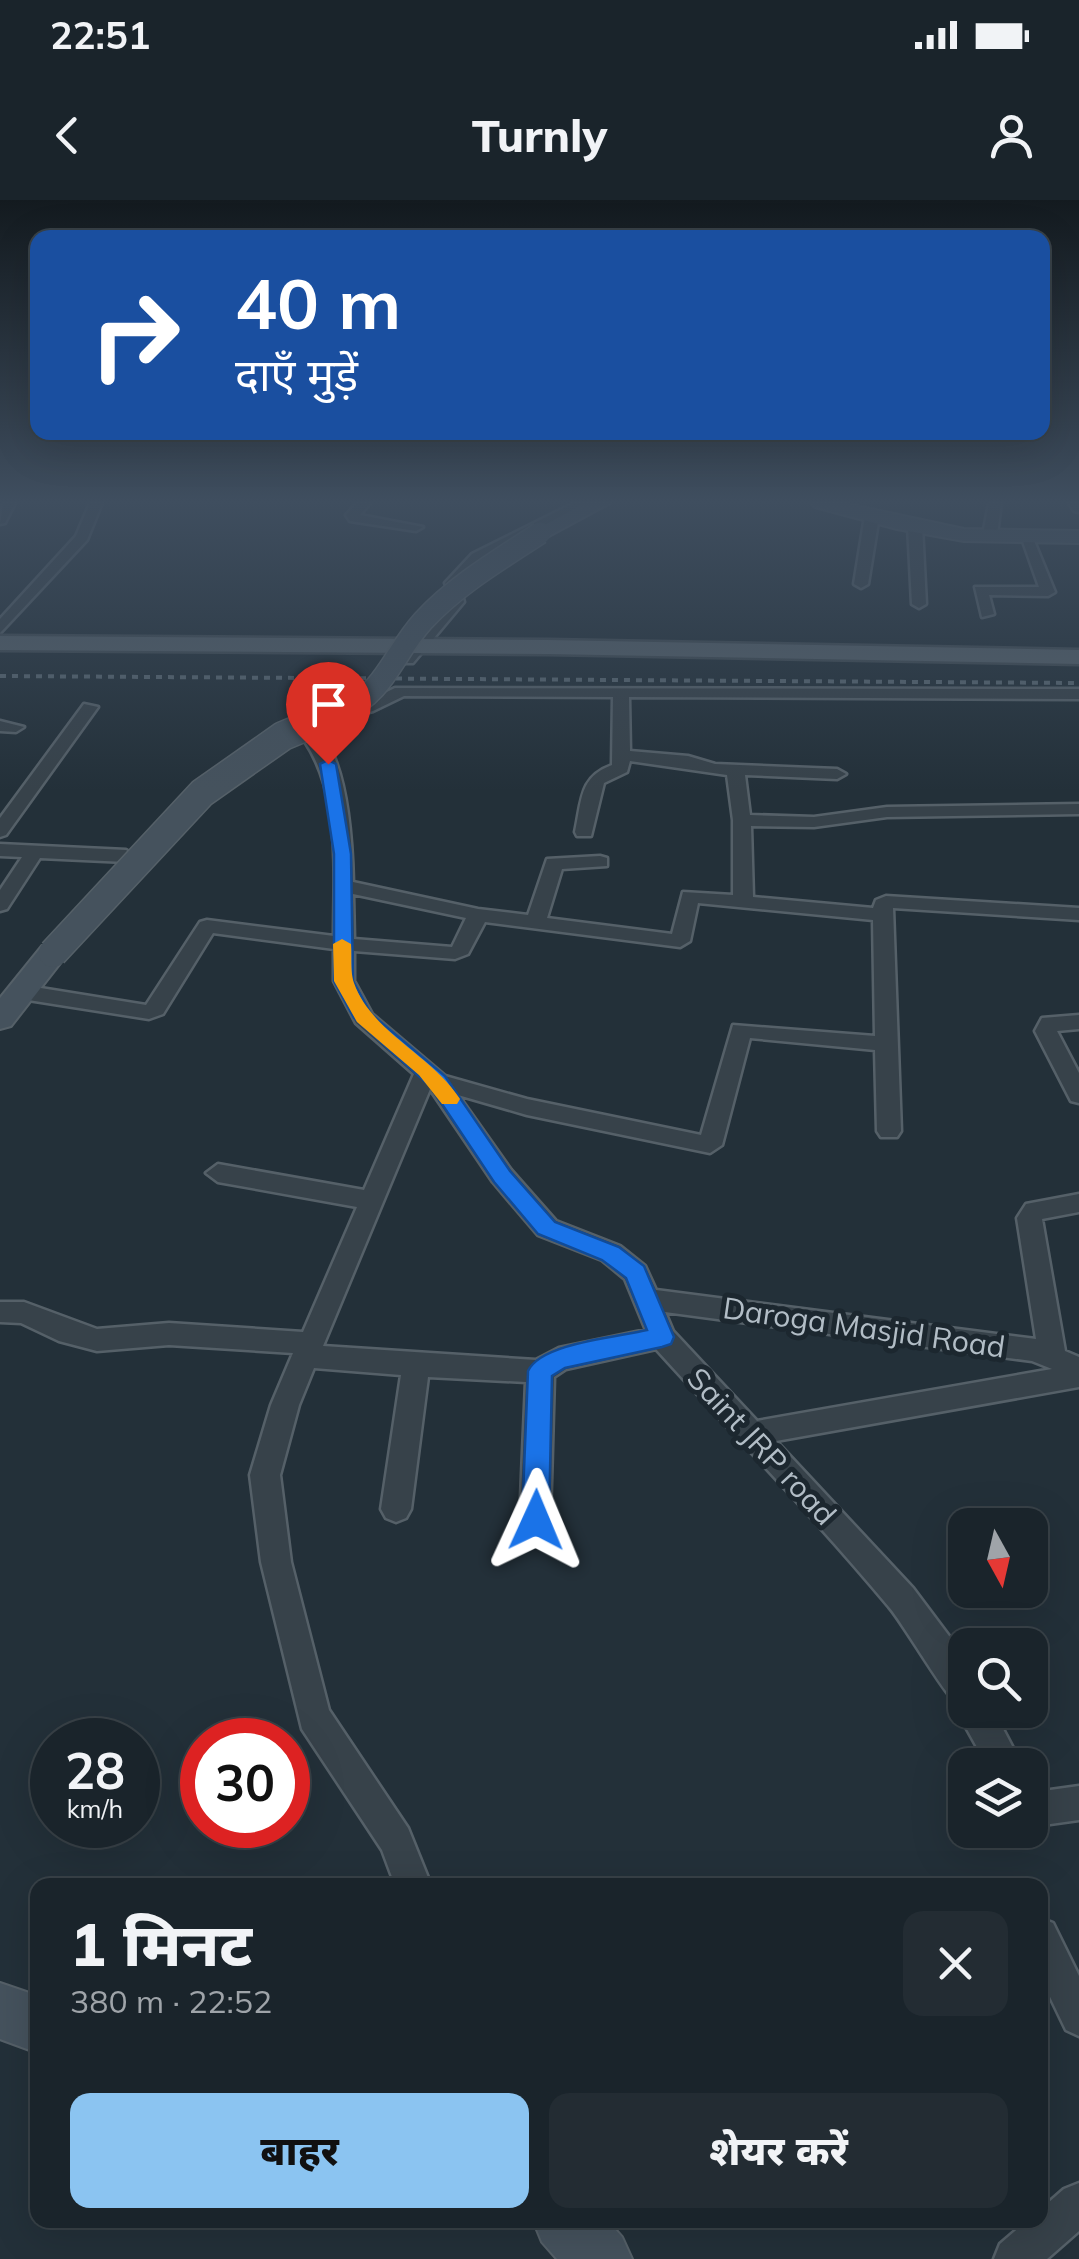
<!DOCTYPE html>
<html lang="hi">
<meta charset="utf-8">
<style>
:root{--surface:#1a242b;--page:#232c33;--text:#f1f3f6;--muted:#9fa4a9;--line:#384147;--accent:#8bc4f1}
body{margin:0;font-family:Mulish,"Noto Sans Devanagari",sans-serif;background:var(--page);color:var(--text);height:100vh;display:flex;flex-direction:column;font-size:38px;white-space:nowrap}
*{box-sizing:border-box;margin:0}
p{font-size:32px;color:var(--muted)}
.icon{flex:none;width:55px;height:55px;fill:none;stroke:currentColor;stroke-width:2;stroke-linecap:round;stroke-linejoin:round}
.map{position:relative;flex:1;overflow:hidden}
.details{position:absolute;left:30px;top:1678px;width:1018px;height:350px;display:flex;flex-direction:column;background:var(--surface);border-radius:20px;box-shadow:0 10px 40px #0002,0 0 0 2px var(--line)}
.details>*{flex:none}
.hud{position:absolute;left:30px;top:30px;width:1020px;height:210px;border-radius:20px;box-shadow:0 10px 40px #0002,0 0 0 2px var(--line);background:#1a4fa0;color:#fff;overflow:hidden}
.needle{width:65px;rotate:172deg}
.controls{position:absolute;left:948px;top:1308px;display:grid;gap:20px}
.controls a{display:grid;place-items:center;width:100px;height:100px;border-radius:20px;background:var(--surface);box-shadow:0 10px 40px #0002,0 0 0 2px var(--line);font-size:50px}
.speed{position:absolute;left:30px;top:1518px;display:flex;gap:20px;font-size:50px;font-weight:700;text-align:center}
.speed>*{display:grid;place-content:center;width:130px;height:130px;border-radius:50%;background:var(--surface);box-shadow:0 10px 40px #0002,0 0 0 2px var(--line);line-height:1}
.speed small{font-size:25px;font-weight:400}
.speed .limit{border:15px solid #d22;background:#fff;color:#111}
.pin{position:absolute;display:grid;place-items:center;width:85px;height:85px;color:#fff;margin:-102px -42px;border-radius:50% 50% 50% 0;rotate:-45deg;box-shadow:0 0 10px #0007}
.pin .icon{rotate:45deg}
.me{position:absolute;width:110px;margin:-55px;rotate:1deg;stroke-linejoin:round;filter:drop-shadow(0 0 8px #0008)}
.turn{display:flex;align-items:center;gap:35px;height:210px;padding:0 40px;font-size:45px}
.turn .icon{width:130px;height:130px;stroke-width:2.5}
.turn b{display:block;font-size:70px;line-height:85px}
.round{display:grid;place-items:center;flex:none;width:105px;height:105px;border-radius:20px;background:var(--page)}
.head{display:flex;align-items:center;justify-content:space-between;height:170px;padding:0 40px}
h1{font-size:60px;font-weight:800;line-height:75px}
.primary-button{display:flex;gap:20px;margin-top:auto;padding:20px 40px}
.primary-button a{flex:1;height:115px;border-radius:20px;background:var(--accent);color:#111;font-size:40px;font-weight:800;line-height:115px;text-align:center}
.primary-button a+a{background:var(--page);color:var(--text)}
.status{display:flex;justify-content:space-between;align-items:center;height:70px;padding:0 50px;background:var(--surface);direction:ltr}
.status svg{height:28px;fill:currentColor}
header{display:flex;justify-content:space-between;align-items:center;height:130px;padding:0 40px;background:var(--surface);font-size:45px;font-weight:800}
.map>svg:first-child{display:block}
</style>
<div class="status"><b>22:51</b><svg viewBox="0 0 49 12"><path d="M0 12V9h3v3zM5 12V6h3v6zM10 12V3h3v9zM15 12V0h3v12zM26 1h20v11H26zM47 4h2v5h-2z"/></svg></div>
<header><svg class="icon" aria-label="back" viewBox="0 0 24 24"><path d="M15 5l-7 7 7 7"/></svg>Turnly<svg class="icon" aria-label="person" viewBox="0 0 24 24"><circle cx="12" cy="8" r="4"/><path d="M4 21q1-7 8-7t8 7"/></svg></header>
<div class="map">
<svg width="1079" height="2059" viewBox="0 0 1079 2059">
<rect width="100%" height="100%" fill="#233039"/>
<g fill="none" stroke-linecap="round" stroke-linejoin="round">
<!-- street casing -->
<g stroke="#556068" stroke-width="5">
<g id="street">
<path d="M3 303H15L5 323 0 324Z"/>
<path d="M90 303H102L87 340 0 433V419L76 336Z"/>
<path d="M357 303H370L360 315 423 327 416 331 350 321 346 315Z"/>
<path d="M574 303H589L482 360 459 384 464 402 413 463H403V457L452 399 445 383 472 354Z"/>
<path d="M989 303H1001L997 335 990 339 983 335Z"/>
<path d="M1069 303H1079V312L1074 311Z"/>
<path d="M872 312 879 316 868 384 861 388 854 384 865 316Z"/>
<path d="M915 322 922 326 926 404 919 408 912 404 908 326Z"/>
<path d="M1020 333 1032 336 1055 392 1048 396 989 395 994 414 982 417 975 387H1039Z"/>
<path d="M395 488 1079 489V499L629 497 630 551 688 556 715 564 837 569 846 574 837 579 745 575 750 615 814 617 887 607 1079 604V614L887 617 814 627 751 626 753 697 873 708 876 700 886 696 1079 708V720L893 708 901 931 897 937H881L877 931 875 850 750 838 722 945 710 953 527 915 458 895 511 970 556 1021 620 1046 645 1066 656 1090 1036 1139 1017 1018 1026 1004 1079 994V1012L1042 1019 1065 1151 1079 1157V1187L776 1241 913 1388 955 1444 965 1461V1510H993L1022 1565H987L963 1522 960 1506C948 1501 904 1424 889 1407 815 1318 734 1235 656 1149L566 1169 554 1177 550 1320 546 1329 535 1333 524 1329 520 1320 526 1182 428 1177 411 1309 406 1318 396 1322 386 1318 381 1309 401 1175 314 1168 299 1205 280 1275 291 1362 329 1510 408 1628 431 1685H395L382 1650 302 1529 261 1362 250 1275 271 1205 293 1153 169 1145 97 1151 59 1141 21 1123 0 1122V1102H24L97 1129 169 1123 303 1132 357 1007 218 982 206 973 218 964 364 990 414 874 356 823 334 781V749L213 733 163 814 149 819 22 799 11 792 22 785 146 805 200 722 207 720 334 736C334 666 343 578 291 524L362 504ZM404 496 613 497 612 565C579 577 582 600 575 632L577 636H591L604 583 627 572 630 561 727 575 733 620V695L683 692 672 734 547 718 562 669 607 666V658L600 656 547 659 528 715 478 709 353 682C352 640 348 554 313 526L373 511ZM353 694 466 718 452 747 354 739ZM698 703 873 720 875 836 733 825 701 935 527 899 445 876 372 814 354 781V751L455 759 468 754 485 722 680 747 690 741ZM430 889 493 982 538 1035 602 1060 625 1079 646 1130 559 1148 536 1160 323 1146ZM665 1112 1032 1161 1052 1169 757 1221 673 1131Z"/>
<path d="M84 504 98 507 6 635 0 637V618Z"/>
<path d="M0 521 24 527 16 532 0 531Z"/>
<path d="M0 644 126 650 135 656 126 662 40 658 7 709 0 711V690L22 657 0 656Z"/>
<path d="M1079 815V829L1057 831 1079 873V903L1071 901 1035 831 1042 818Z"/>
<path d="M1079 1586V1620L1043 1625 1030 1621V1587L1043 1591Z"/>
<path d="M1040 1718 1053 1723 1079 1776V1836L1066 1830 1040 1776Z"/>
<path d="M1079 1983V2031L1047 2059H994L1000 2044 1028 2020H1040V2010L1064 1989Z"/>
</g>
</g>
<!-- secondary casing -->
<g stroke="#556068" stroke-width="4">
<g id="secondary">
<path d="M585 303H610L547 337H533L530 333Z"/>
<path d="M812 303H843L964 329 1079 331V343L964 341 897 329 815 307Z"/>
<path d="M53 744 64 746 68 753 11 826 0 829V798L42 746Z"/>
<path d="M0 1783 38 1796V1853L0 1839Z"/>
<path d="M533 2020H607L622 2037 632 2059H557L542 2042Z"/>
</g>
</g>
<!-- primary casing -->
<g stroke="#404b53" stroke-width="5">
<path id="primary" d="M0 436 548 440 1079 450V464L548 454 0 450Z"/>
</g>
<!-- street -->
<use href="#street" fill="#37424a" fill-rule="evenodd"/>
<!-- secondary -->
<use href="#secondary" fill="#45525d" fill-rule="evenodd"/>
<!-- primary -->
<use href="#primary" fill="#55616a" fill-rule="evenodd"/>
<!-- rail -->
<path stroke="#596771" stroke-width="4" stroke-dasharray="6 6" stroke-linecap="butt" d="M0 476 1079 483"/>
<!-- secondary-bridge-far1 casing -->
<g stroke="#556068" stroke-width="24" stroke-linecap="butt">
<path id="secondary-bridge-far1" d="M342 511C385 493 393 454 423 421 456 385 499 360 540 333"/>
</g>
<!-- secondary-bridge casing -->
<g stroke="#556068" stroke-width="31" stroke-linecap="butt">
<path id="secondary-bridge" d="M53 753 202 593 283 536 348 509"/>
</g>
<!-- secondary-bridge-far1 -->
<use href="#secondary-bridge-far1" stroke="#45525d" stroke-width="21"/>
<!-- secondary-bridge -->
<use href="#secondary-bridge" stroke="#45525d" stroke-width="28"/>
</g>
<!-- sky -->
<linearGradient id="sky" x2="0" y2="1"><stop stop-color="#131a1f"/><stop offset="0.51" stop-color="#3f4e5f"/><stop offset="1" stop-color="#3f4e5f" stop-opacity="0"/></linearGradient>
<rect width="1079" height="591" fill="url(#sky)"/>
<!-- route -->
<path fill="#1a73e8" stroke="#114b97" stroke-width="2.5" d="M328 560 336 564 351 654 353 781 371 814 445 876 510 971 555 1022 619 1047 644 1066 674 1137 671 1144 662 1147 565 1168 552 1176 549 1320 545 1328 536 1332 526 1328 522 1320 528 1171C541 1143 618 1137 647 1130L626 1078 602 1060 538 1034 494 982 430 886 354 818 334 781V654L320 564Z"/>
<!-- slow -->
<path fill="#f59e0b" d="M342 739 351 744C352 756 350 772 354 783 372 833 432 855 460 899L457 904H442L419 875 357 822 334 781 333 744Z"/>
<g text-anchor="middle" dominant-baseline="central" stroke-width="10" stroke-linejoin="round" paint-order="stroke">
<!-- street labels -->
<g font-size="30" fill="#b2bdc6" stroke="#1c272f">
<text transform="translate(864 1127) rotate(8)">Daroga Masjid Road</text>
<text transform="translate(762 1246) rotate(47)">Saint JRP road</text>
</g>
</g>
</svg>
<div class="controls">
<a><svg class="needle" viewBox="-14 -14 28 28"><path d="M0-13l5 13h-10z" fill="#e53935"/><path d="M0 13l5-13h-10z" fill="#9fa4a9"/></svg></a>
<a><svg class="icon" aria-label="search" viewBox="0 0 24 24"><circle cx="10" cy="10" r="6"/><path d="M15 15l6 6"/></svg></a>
<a><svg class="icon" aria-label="layers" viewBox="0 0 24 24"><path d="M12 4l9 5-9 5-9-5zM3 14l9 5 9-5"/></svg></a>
</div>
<div class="speed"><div>28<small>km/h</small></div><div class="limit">30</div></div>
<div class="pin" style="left:328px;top:564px;background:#d93025"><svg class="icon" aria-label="arrive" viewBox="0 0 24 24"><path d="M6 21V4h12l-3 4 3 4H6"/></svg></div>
<svg class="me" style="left:536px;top:1320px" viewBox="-20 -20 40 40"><path d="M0-17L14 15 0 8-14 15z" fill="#1a73e8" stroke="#fff" stroke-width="4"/></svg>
<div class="hud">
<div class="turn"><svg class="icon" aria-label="right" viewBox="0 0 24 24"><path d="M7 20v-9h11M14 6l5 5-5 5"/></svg><div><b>40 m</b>दाएँ मुड़ें</div></div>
</div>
<section class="details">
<div class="head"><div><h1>1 मिनट</h1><p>380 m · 22:52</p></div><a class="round"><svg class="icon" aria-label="close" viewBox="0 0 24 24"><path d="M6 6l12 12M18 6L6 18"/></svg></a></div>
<div class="primary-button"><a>बाहर</a><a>शेयर करें</a></div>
</section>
</div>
